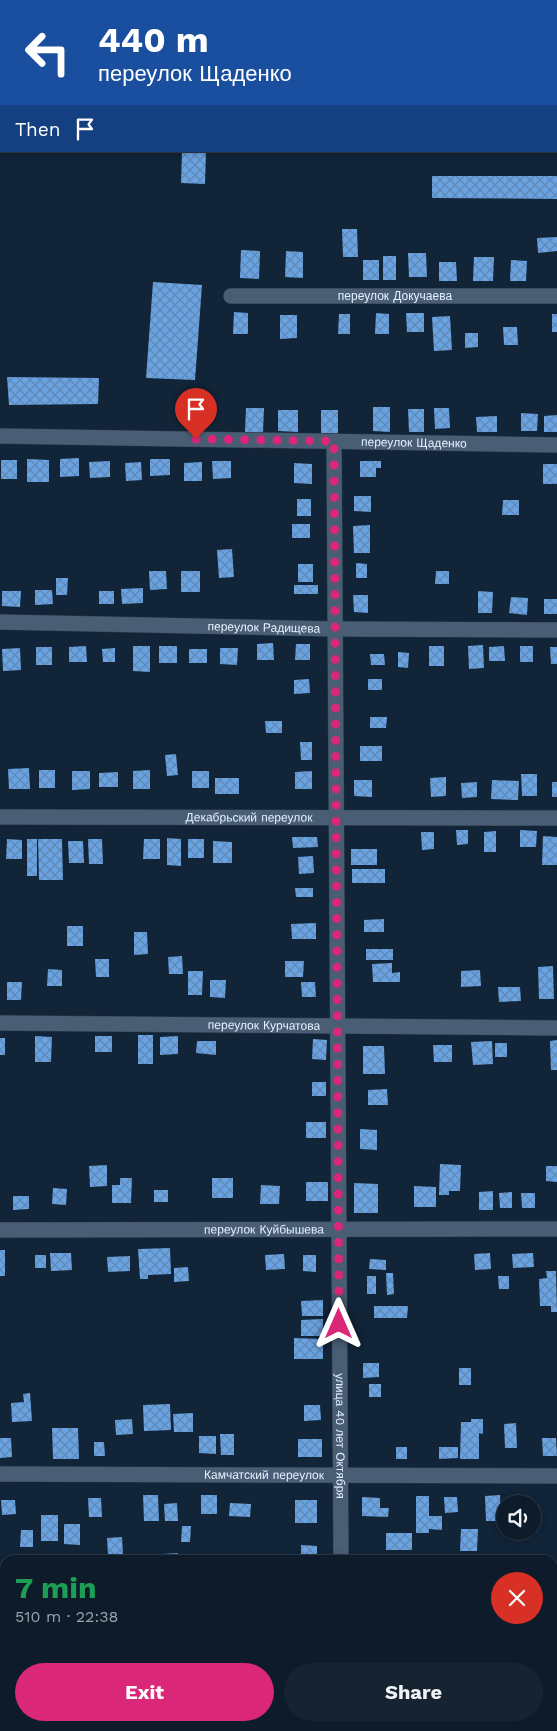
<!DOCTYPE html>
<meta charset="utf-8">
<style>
:root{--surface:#0d1b2a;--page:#162432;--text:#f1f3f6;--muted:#9aa1a8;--line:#2d3947;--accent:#db2777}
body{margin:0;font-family:"Work Sans",sans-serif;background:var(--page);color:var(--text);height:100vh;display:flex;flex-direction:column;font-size:19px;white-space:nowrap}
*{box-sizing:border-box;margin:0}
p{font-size:16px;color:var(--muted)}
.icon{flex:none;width:28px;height:28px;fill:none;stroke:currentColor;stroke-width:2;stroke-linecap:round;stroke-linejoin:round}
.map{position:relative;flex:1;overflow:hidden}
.side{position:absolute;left:0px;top:1555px;width:558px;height:176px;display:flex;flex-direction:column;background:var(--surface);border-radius:15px 15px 0 0;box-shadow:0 2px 8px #0003,0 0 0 1px var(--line)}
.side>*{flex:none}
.hud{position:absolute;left:0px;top:0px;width:558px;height:152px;box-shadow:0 2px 8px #0003,0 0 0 1px var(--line);background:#1a4fa0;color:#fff;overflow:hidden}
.fabs{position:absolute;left:496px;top:1495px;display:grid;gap:10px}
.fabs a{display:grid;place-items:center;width:45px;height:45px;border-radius:50%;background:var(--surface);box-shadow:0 2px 8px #0003,0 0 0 1px var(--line);font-size:25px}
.pin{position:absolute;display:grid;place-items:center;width:42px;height:42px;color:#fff;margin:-51px -21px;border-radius:50% 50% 50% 0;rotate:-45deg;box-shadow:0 0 5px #0007}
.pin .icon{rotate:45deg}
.me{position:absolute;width:55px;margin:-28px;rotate:0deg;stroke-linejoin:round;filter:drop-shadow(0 0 4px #0008)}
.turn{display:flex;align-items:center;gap:18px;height:105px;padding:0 15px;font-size:22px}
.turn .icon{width:65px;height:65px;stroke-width:2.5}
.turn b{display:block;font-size:35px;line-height:42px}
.then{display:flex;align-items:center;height:48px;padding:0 15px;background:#0003;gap:10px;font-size:19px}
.round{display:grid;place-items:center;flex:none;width:52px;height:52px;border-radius:26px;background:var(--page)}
.summary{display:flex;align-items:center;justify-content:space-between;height:85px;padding:0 15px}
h1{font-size:30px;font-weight:700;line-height:38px;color:#1e9e55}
.button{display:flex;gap:10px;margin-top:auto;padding:10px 15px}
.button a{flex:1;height:58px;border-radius:30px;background:var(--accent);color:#fff;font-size:20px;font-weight:700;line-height:58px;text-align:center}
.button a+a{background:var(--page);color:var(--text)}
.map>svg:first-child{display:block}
</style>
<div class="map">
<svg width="557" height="1731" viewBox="0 0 557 1731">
<defs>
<pattern id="building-cross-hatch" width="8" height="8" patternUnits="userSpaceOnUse" patternTransform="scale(1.25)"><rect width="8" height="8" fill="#6aa3e2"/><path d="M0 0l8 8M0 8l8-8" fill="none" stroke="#5f88b5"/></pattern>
</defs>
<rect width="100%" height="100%" fill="#112438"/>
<!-- building -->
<g fill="url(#building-cross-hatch)">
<path d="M182 151H206L205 184 181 183Z"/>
<path d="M432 176H557V199L432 198Z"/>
<path d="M342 229H357L358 257H343Z"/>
<path d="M557 237V251L538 253 537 238Z"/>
<path d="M241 250 260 251 259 279 240 278Z"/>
<path d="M286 251 303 252V278L285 277Z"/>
<path d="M408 253H426L427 277H409Z"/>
<rect x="383" y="256" width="13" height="24"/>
<path d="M474 257H494L493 281H473Z"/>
<rect x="363" y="260" width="16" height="20"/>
<path d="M511 260 527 261 526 281H510Z"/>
<path d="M439 262H456L457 281H439Z"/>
<path d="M153 282 202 285 195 380 146 378Z"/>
<path d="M234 312 248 313V334H233Z"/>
<path d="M376 313 389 314V334H375Z"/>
<path d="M406 313H424V332H407Z"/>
<path d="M339 314H350V334H338Z"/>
<rect x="552" y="314" width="5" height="18"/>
<path d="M280 315H297V338L280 339Z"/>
<path d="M450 316 452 350 434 351 432 317Z"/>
<path d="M503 327H517L518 345H504Z"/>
<path d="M465 333H478V347L465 348Z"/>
<path d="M7 377 99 378 98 404 9 405Z"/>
<path d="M373 407H390V432L373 431Z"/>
<path d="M246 408H264L263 432H245Z"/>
<path d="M434 408H449L450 428 435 429Z"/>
<path d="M408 409H424V432H409Z"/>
<path d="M278 410H298V432L278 431Z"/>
<rect x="321" y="410" width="17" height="23"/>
<path d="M521 413 538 414 537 431H521Z"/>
<path d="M557 415V432H544V416Z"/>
<path d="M497 416V432H477L476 417Z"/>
<path d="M79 458V476L60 477V459Z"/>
<path d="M27 459 49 460V482H27Z"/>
<path d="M150 459H170V475L150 476Z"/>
<rect x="1" y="460" width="16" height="19"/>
<path d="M110 461V477L90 478 89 462Z"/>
<path d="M212 461H231V478L213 479Z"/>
<path d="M360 461H381V468H376V477H360Z"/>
<path d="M141 462 142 480 126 481 125 463Z"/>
<path d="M202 462V481H184V463Z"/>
<path d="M294 463 312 464V484L294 483Z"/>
<rect x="543" y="464" width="14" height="20"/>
<path d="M354 496H371V512L354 511Z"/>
<rect x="297" y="499" width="14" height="17"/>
<path d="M503 500H519V515H502Z"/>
<rect x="292" y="524" width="18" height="14"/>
<path d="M370 525V553H354L353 526Z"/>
<path d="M232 549 234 577 219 578 217 550Z"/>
<path d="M356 563 367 564V578H356Z"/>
<rect x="298" y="564" width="15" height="18"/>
<path d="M149 571H166L167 589 150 590Z"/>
<rect x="181" y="571" width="19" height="21"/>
<path d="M436 571H449V584H435Z"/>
<path d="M56 578H68L67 595H56Z"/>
<rect x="294" y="585" width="24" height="9"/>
<path d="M143 588V603L122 604 121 589Z"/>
<path d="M35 590H52L53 604 35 605Z"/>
<path d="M2 591H21L20 607 2 606Z"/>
<rect x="99" y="591" width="15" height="13"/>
<path d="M478 591 493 592 492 613H478Z"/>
<path d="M353 595H368V613L354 612Z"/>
<path d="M511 597 528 598 527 615 509 613Z"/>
<rect x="544" y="599" width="13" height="15"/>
<path d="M273 643 274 660H257V644Z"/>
<path d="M296 644H310V660H295Z"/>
<path d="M483 645 484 668 469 669 468 646Z"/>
<path d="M86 646 87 662H69V647Z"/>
<path d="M133 646H150V672L133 671Z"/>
<rect x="159" y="646" width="18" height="17"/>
<rect x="429" y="646" width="15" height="20"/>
<path d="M504 646 505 661H489V647Z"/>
<rect x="520" y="646" width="13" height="16"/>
<rect x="36" y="647" width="16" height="18"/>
<path d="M550 647H557V664H551Z"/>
<path d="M20 648 21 670 3 671 2 649Z"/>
<path d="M115 648V662H103L102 649Z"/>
<path d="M220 648H238L237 665 220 664Z"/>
<rect x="189" y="649" width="18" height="14"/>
<path d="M398 652 409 653 408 668 398 667Z"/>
<path d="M370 654H384L385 665H371Z"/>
<path d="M309 679 310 693 294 694V680Z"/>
<rect x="368" y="679" width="14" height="11"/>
<path d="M370 717H387L386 728H370Z"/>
<path d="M265 721H282V733H266Z"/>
<path d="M300 742H312V760H301Z"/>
<rect x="360" y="746" width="22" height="15"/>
<path d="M176 754 178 775 167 776 165 755Z"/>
<path d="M29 768 30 789H9L8 769Z"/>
<rect x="39" y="770" width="16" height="18"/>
<path d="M150 770V789H133V771Z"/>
<path d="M72 771H90V789L72 790Z"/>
<rect x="192" y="771" width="17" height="17"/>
<path d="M312 771V789H295V772Z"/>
<path d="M118 772V787H99V773Z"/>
<path d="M521 774H537V796H522Z"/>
<path d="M446 777V796L431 797 430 778Z"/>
<rect x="215" y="778" width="24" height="16"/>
<path d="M354 780H372V797L354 796Z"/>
<path d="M492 780 519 781 518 800 491 799Z"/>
<path d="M477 782V797L462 798 461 783Z"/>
<rect x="552" y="782" width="5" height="15"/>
<path d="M456 830H468V844L457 845Z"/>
<path d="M520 830 537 831 536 847H520Z"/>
<path d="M496 831V852H484V832Z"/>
<path d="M421 832H434V849L422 850Z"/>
<path d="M543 836 557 837V865H542Z"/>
<path d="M292 837H317L318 847 293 848Z"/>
<path d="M167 838 181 839V866L167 865Z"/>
<path d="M7 839 22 840V859H6Z"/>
<rect x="27" y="839" width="10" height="37"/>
<path d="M38 839H62L63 880H39Z"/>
<path d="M88 839H102L103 864H89Z"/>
<path d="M144 839H160V859H143Z"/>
<rect x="188" y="839" width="16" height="19"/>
<path d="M68 841H83L84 863H69Z"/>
<path d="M213 841 232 842V863H213Z"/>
<rect x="351" y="849" width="26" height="16"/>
<path d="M313 856 314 873 299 874 298 857Z"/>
<rect x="352" y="869" width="33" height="14"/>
<path d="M295 888H313V897H296Z"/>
<path d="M384 919V932H364V920Z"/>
<path d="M316 923V939H292L291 924Z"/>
<rect x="67" y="926" width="16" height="20"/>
<path d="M134 932H147L148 954 134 955Z"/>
<rect x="366" y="949" width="27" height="11"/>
<path d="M182 956 183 974H169L168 957Z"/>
<path d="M95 959H109V977H96Z"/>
<path d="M285 961H304L303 977H285Z"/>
<path d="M392 963V973L400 972V982H373L372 964Z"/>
<path d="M553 966 554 999H539L538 967Z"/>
<path d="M48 969 62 970V986H47Z"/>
<path d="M480 970 481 986 461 987V971Z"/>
<path d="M188 971H203L202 995H188Z"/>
<path d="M210 980H226L225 998 210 997Z"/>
<path d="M7 982H22L21 1000H7Z"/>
<path d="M301 982H315L316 997H302Z"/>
<path d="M498 987H520L521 1001 499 1002Z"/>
<rect x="138" y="1035" width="15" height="29"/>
<path d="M35 1036 52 1037 51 1062H35Z"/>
<rect x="95" y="1036" width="17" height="16"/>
<path d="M178 1036V1054L160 1055V1037Z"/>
<rect x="0" y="1038" width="5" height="17"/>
<path d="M313 1039 327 1040 326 1060 312 1059Z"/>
<path d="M557 1040V1070H551L550 1041Z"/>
<path d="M197 1041H216V1055L196 1053Z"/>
<path d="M492 1041 493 1064 473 1065 471 1042Z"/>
<rect x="495" y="1043" width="12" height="14"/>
<path d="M433 1045H452V1062H434Z"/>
<path d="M363 1046H384L385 1074H363Z"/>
<rect x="312" y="1082" width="14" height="14"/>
<path d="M387 1089 388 1105H368V1090Z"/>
<rect x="306" y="1122" width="20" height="16"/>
<path d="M360 1129 377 1130V1150L360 1149Z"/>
<path d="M440 1164 461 1165 460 1191H449V1195H439Z"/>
<path d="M107 1165V1186L90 1187 89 1166Z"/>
<path d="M546 1166H557V1182L546 1181Z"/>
<path d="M120 1178H132L131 1203H112V1185H120Z"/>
<rect x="212" y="1178" width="21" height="20"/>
<rect x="306" y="1182" width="22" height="19"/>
<path d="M354 1183 378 1184V1213H354Z"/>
<path d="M261 1185 280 1186 279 1204H260Z"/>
<path d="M414 1186 436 1187V1207H414Z"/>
<path d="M53 1188 67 1189 66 1205 52 1204Z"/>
<rect x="154" y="1190" width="14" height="12"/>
<path d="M493 1191V1210H479V1192Z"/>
<path d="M512 1192V1208H500L499 1193Z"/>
<path d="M521 1193H535V1208H522Z"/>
<path d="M13 1196H29V1209L13 1210Z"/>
<path d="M170 1248 171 1274 148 1275V1279H140L138 1249Z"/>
<rect x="0" y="1250" width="5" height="26"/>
<path d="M50 1253H71L72 1270 51 1271Z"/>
<path d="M490 1253 491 1269 475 1270 474 1254Z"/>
<path d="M533 1253 534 1267 513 1268 512 1254Z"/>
<path d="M284 1254 285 1269 266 1270 265 1255Z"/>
<rect x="35" y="1255" width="11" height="13"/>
<path d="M303 1255H316V1272L303 1271Z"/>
<path d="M130 1256V1271L108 1272 107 1257Z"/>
<path d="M370 1259 386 1260V1270L369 1269Z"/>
<path d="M188 1267 189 1281 174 1282V1268Z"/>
<path d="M546 1271H556L557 1312H551V1306H540L539 1279 547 1278Z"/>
<path d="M386 1273H393L394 1294 387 1295Z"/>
<rect x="367" y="1276" width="9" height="18"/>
<path d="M498 1276H509V1289H499Z"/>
<path d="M323 1300V1316H302L301 1301Z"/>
<path d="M374 1306H408L407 1318H374Z"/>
<path d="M323 1319V1336H301V1320Z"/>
<path d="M294 1338 323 1339V1359H294Z"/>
<path d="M363 1363H379V1377L363 1378Z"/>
<rect x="459" y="1368" width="12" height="17"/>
<rect x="369" y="1384" width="12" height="13"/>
<path d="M30 1393 32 1421 12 1422 11 1403 24 1402 23 1394Z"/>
<path d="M170 1404 171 1430 144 1431 143 1405Z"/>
<path d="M304 1405H320L321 1420 304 1421Z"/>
<path d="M193 1413V1432H174L173 1414Z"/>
<path d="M132 1419 133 1434 116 1435 115 1420Z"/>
<path d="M471 1419H483V1434L479 1433V1459H460L461 1422H471Z"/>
<path d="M516 1423 517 1448H505L504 1424Z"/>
<path d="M52 1428H78L79 1459H53Z"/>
<path d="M220 1434H234V1455H221Z"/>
<path d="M199 1436H216V1454L199 1453Z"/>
<path d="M0 1438H11L12 1457 0 1458Z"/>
<path d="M542 1438H556L557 1456H543Z"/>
<rect x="298" y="1439" width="24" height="18"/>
<path d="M94 1442H104L105 1456H94Z"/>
<rect x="396" y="1447" width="11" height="12"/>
<path d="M439 1447H458V1458L439 1459Z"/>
<path d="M143 1495H158L159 1521H144Z"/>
<rect x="201" y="1495" width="16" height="19"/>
<path d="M500 1495 501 1521H486L485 1496Z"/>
<path d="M416 1496H429V1516H442V1530L429 1529V1533H416Z"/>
<path d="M362 1497 380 1498V1508H389L388 1517 362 1516Z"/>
<path d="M444 1497H457L458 1512 445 1513Z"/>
<path d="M88 1498H101L102 1517H89Z"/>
<path d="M1 1500H15L16 1514 2 1515Z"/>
<rect x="295" y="1500" width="22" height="23"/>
<path d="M177 1503 178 1521H165L164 1504Z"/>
<path d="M230 1503 251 1504 250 1517 229 1516Z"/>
<path d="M532 1505H539L538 1531H532Z"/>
<rect x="41" y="1515" width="17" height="26"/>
<path d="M64 1524H80V1545L64 1544Z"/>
<path d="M182 1526H191L190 1542H181Z"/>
<path d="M461 1529H478L477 1551H460Z"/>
<path d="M21 1530H33V1547H20Z"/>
<rect x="386" y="1533" width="26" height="17"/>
<path d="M122 1537 123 1554 108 1555 107 1538Z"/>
<path d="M301 1545 317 1546V1560H301Z"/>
<path d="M178 1553V1560H147V1555Z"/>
<path d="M0 1668H5V1691H1Z"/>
<rect x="552" y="1677" width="5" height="19"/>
</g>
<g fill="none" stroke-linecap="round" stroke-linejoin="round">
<!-- service casing -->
<g stroke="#323e4f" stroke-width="9">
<g id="service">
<path d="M17 1V0"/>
<path d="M351 1V0"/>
<path d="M391 1V0"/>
<path d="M0 98 1 95"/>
<path d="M556 145H557"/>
</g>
</g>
<!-- minor casing -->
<g stroke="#323e4f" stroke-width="16">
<g id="minor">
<path id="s1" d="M231 296H557"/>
<path id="s2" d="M0 436 557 445"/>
<path id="s3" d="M334 441 341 1560"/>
<path id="s4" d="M0 622 335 629 557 630"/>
<path id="s5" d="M0 817 557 818"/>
<path id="s6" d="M0 1023 557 1028"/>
<path id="s7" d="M0 1230 557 1229"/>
<path id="s8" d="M0 1474 557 1476"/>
<path d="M0 1719H5"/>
<path d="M552 1722H557"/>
<path d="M342 1726V1731"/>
</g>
</g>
<!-- service -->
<use href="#service" stroke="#495d74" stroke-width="8"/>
<!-- minor -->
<use href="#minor" stroke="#495d74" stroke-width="15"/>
</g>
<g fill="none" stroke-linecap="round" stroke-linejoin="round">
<!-- route -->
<path stroke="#db2777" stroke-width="9" stroke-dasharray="0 16.2" d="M196 439 334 441 339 1324"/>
</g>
<g text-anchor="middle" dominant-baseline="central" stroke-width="5" stroke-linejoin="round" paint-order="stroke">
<!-- street labels -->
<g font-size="12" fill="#e4f0fe" stroke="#081a2d">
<text stroke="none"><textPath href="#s1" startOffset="164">переулок Докучаева</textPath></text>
<text stroke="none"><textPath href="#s2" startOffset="414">переулок Щаденко</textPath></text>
<text stroke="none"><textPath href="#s4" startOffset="264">переулок Радищева</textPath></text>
<text stroke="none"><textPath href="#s5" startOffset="249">Декабрьский переулок</textPath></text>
<text stroke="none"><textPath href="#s6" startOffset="264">переулок Курчатова</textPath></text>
<text stroke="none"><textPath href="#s7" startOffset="264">переулок Куйбышева</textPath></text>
<text stroke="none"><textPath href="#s3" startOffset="995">улица 40 лет Октября</textPath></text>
<text stroke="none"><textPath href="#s8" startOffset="264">Камчатский переулок</textPath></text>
</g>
</g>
</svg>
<div class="fabs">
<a><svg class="icon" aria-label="sound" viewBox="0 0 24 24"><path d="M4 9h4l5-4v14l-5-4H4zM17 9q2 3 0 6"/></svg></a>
</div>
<div class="pin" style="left:196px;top:439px;background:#d93025"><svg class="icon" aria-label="arrive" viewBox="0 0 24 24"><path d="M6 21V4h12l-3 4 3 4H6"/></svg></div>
<svg class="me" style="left:339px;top:1324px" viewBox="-20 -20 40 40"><path d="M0-17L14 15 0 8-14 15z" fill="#db2777" stroke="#fff" stroke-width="4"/></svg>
<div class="hud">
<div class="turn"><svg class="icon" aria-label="left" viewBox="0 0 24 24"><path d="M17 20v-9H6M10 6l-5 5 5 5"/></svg><div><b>440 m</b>переулок Щаденко</div></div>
<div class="then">Then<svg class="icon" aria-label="arrive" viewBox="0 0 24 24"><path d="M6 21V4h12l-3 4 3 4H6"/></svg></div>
</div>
<section class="side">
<div class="summary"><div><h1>7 min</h1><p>510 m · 22:38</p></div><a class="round" style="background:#d93025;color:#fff"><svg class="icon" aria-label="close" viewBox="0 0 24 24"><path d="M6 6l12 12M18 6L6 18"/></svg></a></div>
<div class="button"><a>Exit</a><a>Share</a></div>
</section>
</div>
